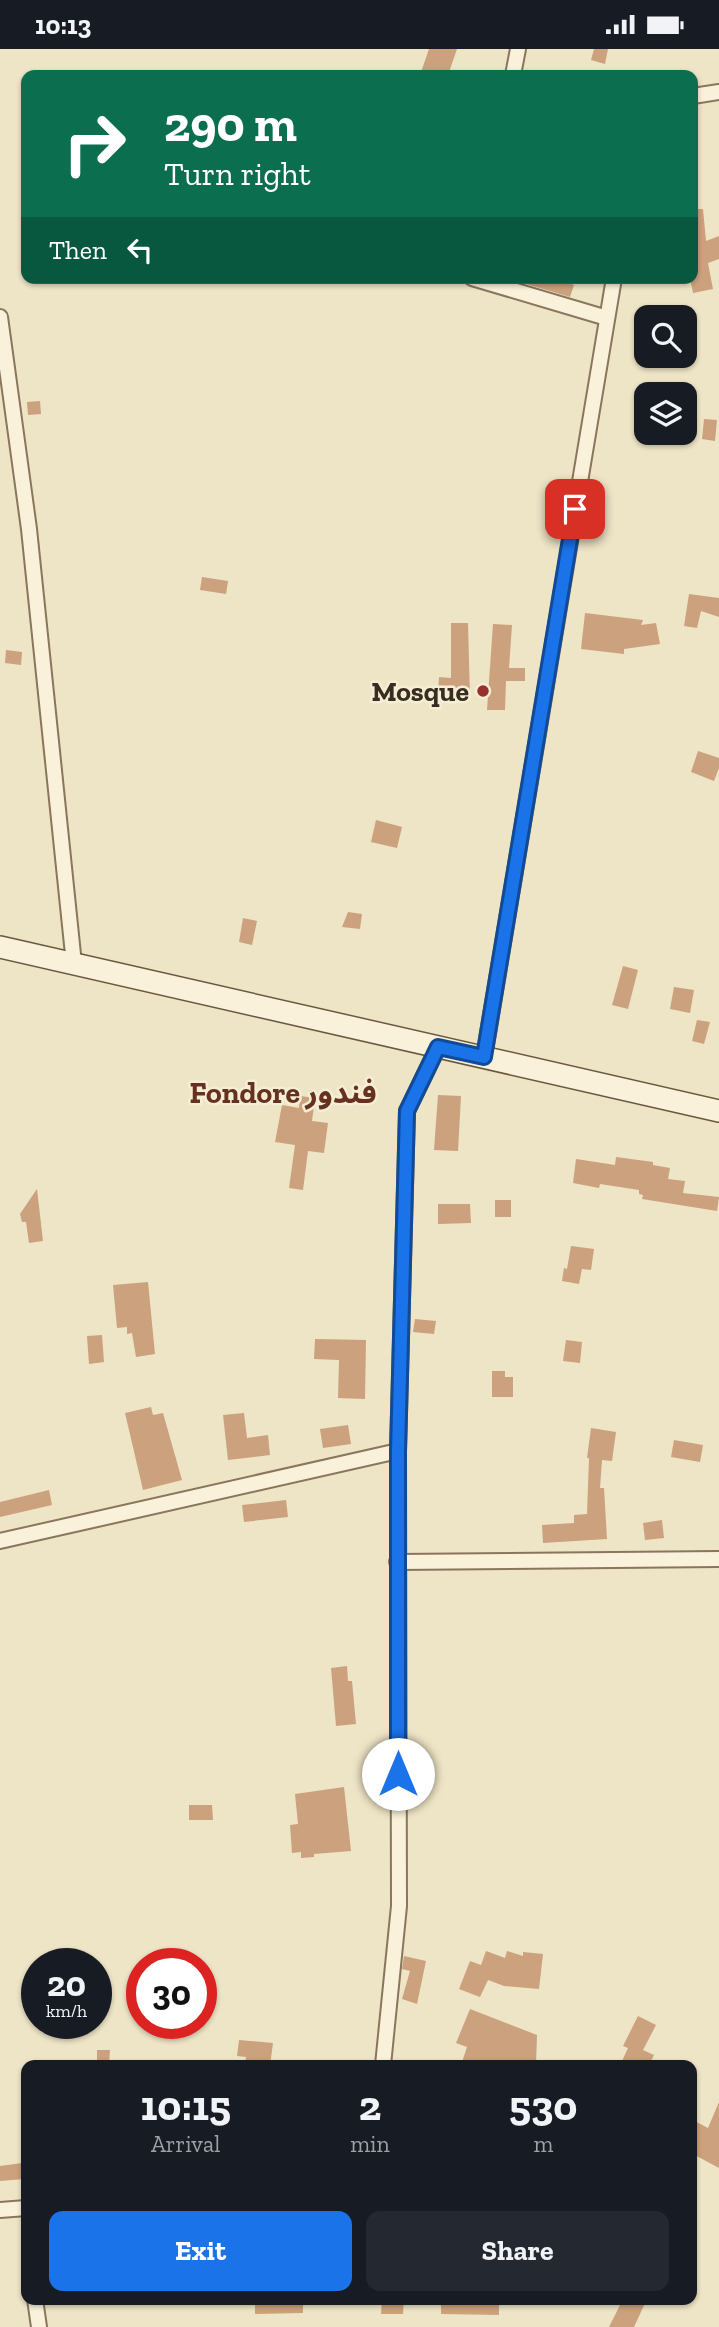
<!DOCTYPE html>
<meta charset="utf-8">
<style>
:root{--surface:#171b24;--page:#242831;--text:#f1f3f6;--muted:#9ea1a6;--accent:#1a73e8}
body{margin:0;font-family:"Zilla Slab","Noto Sans Arabic",serif;background:var(--page);color:var(--text);height:100vh;display:flex;flex-direction:column;font-size:26px;white-space:nowrap}
*{box-sizing:border-box;margin:0}
p{font-size:23px;color:var(--muted)}
.icon{flex:none;width:38px;height:38px;fill:none;stroke:currentColor;stroke-width:2;stroke-linecap:round;stroke-linejoin:round}
.map{position:relative;flex:1;overflow:hidden}
.panel{position:absolute;left:21px;top:2011px;width:676px;height:245px;display:flex;flex-direction:column;background:var(--surface);border-radius:14px;box-shadow:0 2px 5px #0004}
.panel>*{flex:none}
.hud{position:absolute;left:21px;top:21px;width:677px;height:214px;border-radius:14px;box-shadow:0 2px 5px #0004;background:#0b6e4f;color:#fff;overflow:hidden}
.controls{position:absolute;left:634px;top:256px;display:grid;gap:14px}
.controls a{display:grid;place-items:center;width:63px;height:63px;border-radius:14px;background:var(--surface);box-shadow:0 2px 5px #0004;font-size:35px}
.speed{position:absolute;left:21px;top:1899px;display:flex;gap:14px;font-size:35px;font-weight:700;text-align:center}
.speed>*{display:grid;place-content:center;width:91px;height:91px;border-radius:50%;background:var(--surface);box-shadow:0 2px 5px #0004;line-height:1}
.speed small{font-size:18px;font-weight:400}
.speed .limit{border:10px solid #d22;background:#fff;color:#111}
.pin{position:absolute;display:grid;place-items:center;width:60px;height:60px;color:#fff;margin:-30px;border-radius:14px;box-shadow:0 4px 10px #0006}
.me{position:absolute;width:77px;margin:-38px;rotate:0deg;stroke-linejoin:round;filter:drop-shadow(0 0 5px #0008)}
.turn{display:flex;align-items:center;gap:24px;height:147px;padding:0 28px;font-size:32px}
.turn .icon{width:91px;height:91px;stroke-width:2.5}
.turn b{display:block;font-size:49px;line-height:60px}
.then{display:flex;align-items:center;height:66px;padding:0 28px;background:#0003;gap:14px;font-size:26px}
.eta{display:flex;justify-content:space-evenly;align-items:center;height:119px;text-align:center}
.eta b{font-size:42px;font-weight:700;line-height:49px}
.action{display:flex;gap:14px;margin-top:auto;padding:14px 28px}
.action a{flex:1;height:80px;border-radius:14px;background:var(--accent);color:#fff;font-size:28px;font-weight:700;line-height:80px;text-align:center}
.action a+a{background:var(--page);color:var(--text)}
.status{display:flex;justify-content:space-between;align-items:center;height:49px;padding:0 35px;background:var(--surface);direction:ltr}
.status svg{height:19px;fill:currentColor}
.map>svg:first-child{display:block}
</style>
<div class="status"><b>10:13</b><svg viewBox="0 0 49 12"><path d="M0 12V9h3v3zM5 12V6h3v6zM10 12V3h3v9zM15 12V0h3v12zM26 1h20v11H26zM47 4h2v5h-2z"/></svg></div>
<div class="map">
<svg width="719" height="2278" viewBox="0 0 719 2278">
<rect width="100%" height="100%" fill="#eee4c6"/>
<!-- building -->
<g fill="#cca17d">
<path d="M429 0H457L448 26H420Z"/>
<path d="M594 0H608L605 15 591 11Z"/>
<path d="M693 160H703L706 192 719 187V210L708 214 713 240 693 244 690 229H693Z"/>
<path d="M514 229H554L574 236 570 248 513 231Z"/>
<path d="M40 352 41 365 28 366 27 353Z"/>
<path d="M704 370 717 371 715 392 702 390Z"/>
<path d="M202 528 228 532 226 545 200 541Z"/>
<path d="M689 545 719 549V568L701 562 697 579 684 577Z"/>
<path d="M585 564 643 571 641 576 656 574 660 595 624 600V605L581 600Z"/>
<path d="M451 574H468L470 649 438 646 439 628 451 629Z"/>
<path d="M493 575 512 576 509 619H525V632H506L505 661H487Z"/>
<path d="M6 601 22 603 21 616 5 614Z"/>
<path d="M698 702 719 709V719L714 732 691 723Z"/>
<path d="M376 771 402 778 397 799 371 793Z"/>
<path d="M348 863 362 865 360 880 342 878Z"/>
<path d="M243 869 257 872 252 896 239 893Z"/>
<path d="M623 917 638 921 628 960 612 956Z"/>
<path d="M674 938 694 941 690 964 670 960Z"/>
<path d="M697 971 710 973 704 995 692 992Z"/>
<path d="M438 1046 461 1047 458 1102 434 1101Z"/>
<path d="M300 1047 315 1049 312 1072 328 1074 324 1104 308 1102 303 1141 289 1139 295 1096 275 1093 282 1056 299 1059Z"/>
<path d="M616 1108 653 1113V1116L670 1119 668 1130 685 1132 683 1144 719 1148 717 1162 642 1150 643 1146 639 1145V1141L600 1135 599 1139 573 1134 576 1110 615 1116Z"/>
<path d="M37 1140 43 1192 29 1194 26 1173H22L20 1165Z"/>
<rect x="495" y="1151" width="16" height="17"/>
<path d="M438 1155H470L471 1174 438 1175Z"/>
<path d="M571 1197 594 1200 591 1221 582 1220 579 1235 562 1232 564 1219 567 1220Z"/>
<path d="M148 1233 155 1305 136 1308 132 1284 127 1285V1278L117 1279 113 1236Z"/>
<path d="M415 1270 436 1272 434 1285 413 1283Z"/>
<path d="M102 1286 104 1313 89 1315 87 1287Z"/>
<path d="M315 1290 366 1291 365 1350 338 1349 339 1311 314 1310Z"/>
<path d="M566 1291 582 1293 580 1314 563 1312Z"/>
<path d="M492 1322H505V1328H513V1348H492Z"/>
<path d="M151 1358 153 1366 163 1364 182 1431 143 1441 125 1364Z"/>
<path d="M244 1364 247 1389 268 1386 270 1406 228 1411 223 1366Z"/>
<path d="M348 1376 351 1395 323 1399 320 1380Z"/>
<path d="M591 1379 616 1383 612 1412 602 1411 600 1439H604L607 1490 543 1494 542 1476 574 1474V1466L587 1465 589 1409H587Z"/>
<path d="M674 1391 703 1396 700 1413 671 1408Z"/>
<path d="M49 1441 52 1456 0 1468V1453Z"/>
<path d="M286 1451 288 1468 244 1473 242 1456Z"/>
<path d="M662 1471 664 1489 645 1491 643 1474Z"/>
<path d="M347 1617 348 1632H352L356 1675 336 1677 331 1619Z"/>
<path d="M344 1738 351 1802 314 1805V1808L301 1809V1803L292 1804 290 1776 298 1775 295 1745Z"/>
<path d="M189 1756H212L213 1771H189Z"/>
<path d="M486 1902 505 1909 507 1902 523 1907V1903L543 1905 539 1940 504 1937 488 1931 480 1948 459 1940 470 1912 481 1916Z"/>
<path d="M404 1907 426 1912 417 1955 402 1950 410 1922 402 1920Z"/>
<path d="M470 1960 537 1986 536 2016H461L467 1998 456 1994Z"/>
<path d="M638 1967 656 1976 643 2001 654 2006 649 2016H630L622 2012 628 1999 623 1997Z"/>
<path d="M239 1991 273 1994 270 2016H245L246 2008 237 2007Z"/>
<path d="M97 2001H110L109 2016H97Z"/>
<path d="M719 2053V2119L691 2104V2070L708 2079Z"/>
<path d="M22 2114 24 2130 0 2132V2117Z"/>
<path d="M255 2250H303V2264L255 2265Z"/>
<path d="M382 2250H404L403 2265H381Z"/>
<path d="M441 2250 499 2251V2266L441 2265Z"/>
<path d="M623 2250H647L634 2278H609Z"/>
</g>
<g fill="none" stroke-linecap="round" stroke-linejoin="round">
<!-- street casing -->
<g stroke="#89765c" stroke-width="18">
<g id="street">
<path d="M513 26 518 0"/>
<path d="M693 47 719 43"/>
<path d="M472 229 607 269"/>
<path d="M0 268 29 480 74 915"/>
<path d="M484 1008 614 229"/>
<path d="M0 1492 398 1402"/>
<path d="M397 1513 719 1510"/>
<path d="M383 2016 399 1857 398 1402 407 1062 438 998"/>
<path d="M0 2161 26 2159"/>
<path d="M35 2250 39 2278"/>
</g>
</g>
<!-- secondary casing -->
<g stroke="#6b573f" stroke-width="24">
<path id="secondary" d="M0 898 719 1062"/>
</g>
<!-- street -->
<use href="#street" stroke="#f9f1da" stroke-width="14"/>
<!-- secondary -->
<use href="#secondary" stroke="#f9f1da" stroke-width="21"/>
</g>
<g fill="none" stroke-linecap="round" stroke-linejoin="round">
<!-- route casing -->
<g stroke="#114b97" stroke-width="18">
<path id="route" d="M398 1725V1402L407 1062 438 998 484 1008 575 460"/>
</g>
<!-- route -->
<use href="#route" stroke="#1a73e8" stroke-width="12"/>
</g>
<!-- markers -->
<circle fill="#98302d" stroke="#f5eed6" stroke-width="2.5" cx="483" cy="642" r="7"/>
<g text-anchor="middle" dominant-baseline="central" stroke-width="5" stroke-linejoin="round" paint-order="stroke">
<!-- poi labels -->
<g font-size="28" font-weight="bold" fill="#3a2d20" stroke="#f5eed6" text-anchor="end">
<text x="469" y="642">Mosque</text>
</g>
<!-- neighbourhood labels -->
<g font-size="30" font-weight="bold" fill="#66311f" stroke="#f5eed6">
<text x="283" y="1044">Fondore فندور</text>
</g>
</g>
</svg>
<div class="controls">
<a><svg class="icon" aria-label="search" viewBox="0 0 24 24"><circle cx="10" cy="10" r="6"/><path d="M15 15l6 6"/></svg></a>
<a><svg class="icon" aria-label="layers" viewBox="0 0 24 24"><path d="M12 4l9 5-9 5-9-5zM3 14l9 5 9-5"/></svg></a>
</div>
<div class="speed"><div>20<small>km/h</small></div><div class="limit">30</div></div>
<div class="pin" style="left:575px;top:460px;background:#d93025"><svg class="icon" aria-label="arrive" viewBox="0 0 24 24"><path d="M6 21V4h12l-3 4 3 4H6"/></svg></div>
<svg class="me" style="left:398px;top:1725px" viewBox="-20 -20 40 40"><circle r="19" fill="#fff"/><path d="M0-13L10 11 0 6-10 11z" fill="#1a73e8"/></svg>
<div class="hud">
<div class="turn"><svg class="icon" aria-label="right" viewBox="0 0 24 24"><path d="M7 20v-9h11M14 6l5 5-5 5"/></svg><div><b>290 m</b>Turn right</div></div>
<div class="then">Then<svg class="icon" aria-label="left" viewBox="0 0 24 24"><path d="M17 20v-9H6M10 6l-5 5 5 5"/></svg></div>
</div>
<section class="panel">
<div class="eta">
<div><b>10:15</b><p>Arrival</p></div>
<div><b>2</b><p>min</p></div>
<div><b>530</b><p>m</p></div>
</div>
<div class="action"><a>Exit</a><a>Share</a></div>
</section>
</div>
